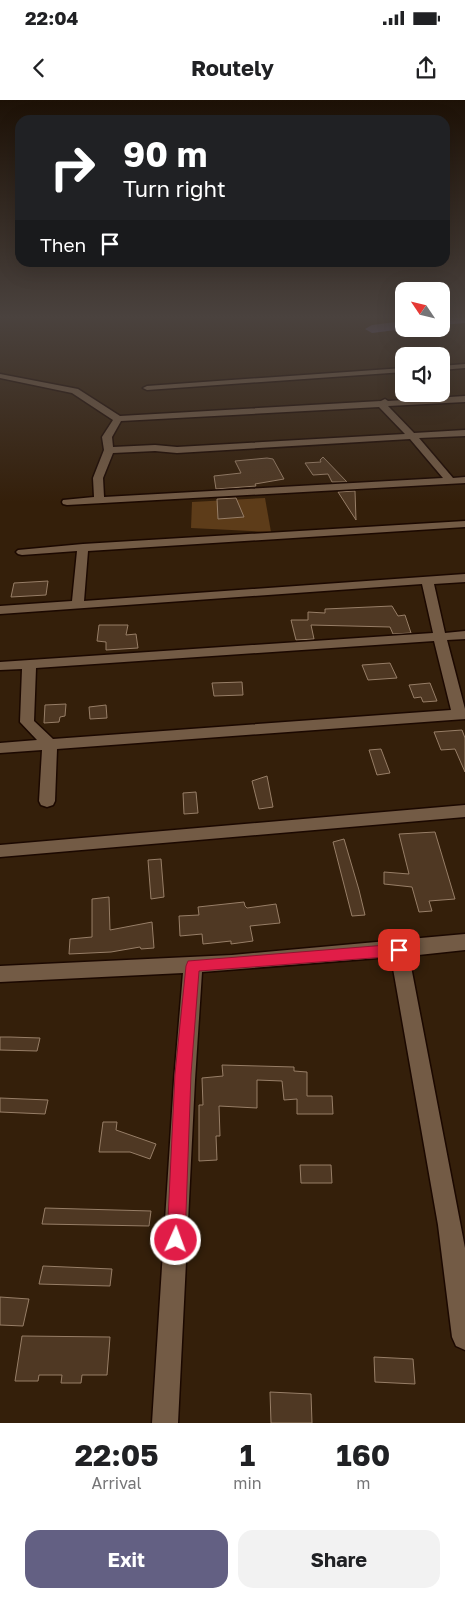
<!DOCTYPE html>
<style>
:root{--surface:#fff;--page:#f2f2f2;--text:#202124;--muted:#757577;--accent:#636083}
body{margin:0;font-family:"Golos Text",sans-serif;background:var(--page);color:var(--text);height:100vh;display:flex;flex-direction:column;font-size:19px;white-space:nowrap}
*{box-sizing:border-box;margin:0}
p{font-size:16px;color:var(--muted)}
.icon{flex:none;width:28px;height:28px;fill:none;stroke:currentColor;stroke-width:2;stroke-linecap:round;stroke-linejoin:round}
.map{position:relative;height:1323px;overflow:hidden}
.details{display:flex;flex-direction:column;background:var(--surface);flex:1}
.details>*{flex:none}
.top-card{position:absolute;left:15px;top:15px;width:435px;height:152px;border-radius:15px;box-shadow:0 5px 20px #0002;background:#202124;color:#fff;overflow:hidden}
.needle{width:32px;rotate:305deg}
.tools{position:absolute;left:395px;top:182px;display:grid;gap:10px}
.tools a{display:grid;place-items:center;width:55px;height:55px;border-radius:10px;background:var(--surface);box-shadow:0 5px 20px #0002;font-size:25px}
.pin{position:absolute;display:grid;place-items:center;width:42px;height:42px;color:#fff;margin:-21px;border-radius:10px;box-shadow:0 2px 8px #0006}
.me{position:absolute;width:55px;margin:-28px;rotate:2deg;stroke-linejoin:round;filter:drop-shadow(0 0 4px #0008)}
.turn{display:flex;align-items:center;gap:18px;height:105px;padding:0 25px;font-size:22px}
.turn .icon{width:65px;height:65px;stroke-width:2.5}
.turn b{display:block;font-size:35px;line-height:42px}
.then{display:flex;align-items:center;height:48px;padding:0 25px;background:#0003;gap:10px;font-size:19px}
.eta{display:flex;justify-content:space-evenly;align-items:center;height:85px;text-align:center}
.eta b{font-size:30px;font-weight:700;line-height:35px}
.action{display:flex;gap:10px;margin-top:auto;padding:10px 25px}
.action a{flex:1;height:58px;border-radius:15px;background:var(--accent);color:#fff;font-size:20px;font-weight:700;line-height:58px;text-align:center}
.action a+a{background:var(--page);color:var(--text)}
.status{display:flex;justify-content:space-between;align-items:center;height:35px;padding:0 25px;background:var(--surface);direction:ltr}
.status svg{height:14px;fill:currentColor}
header{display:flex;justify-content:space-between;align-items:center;height:65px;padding:0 25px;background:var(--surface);font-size:22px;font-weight:700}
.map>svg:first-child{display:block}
</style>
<div class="status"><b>22:04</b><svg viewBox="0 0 49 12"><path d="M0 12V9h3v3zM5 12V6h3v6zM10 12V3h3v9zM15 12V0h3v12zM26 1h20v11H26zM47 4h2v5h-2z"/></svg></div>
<header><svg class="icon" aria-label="back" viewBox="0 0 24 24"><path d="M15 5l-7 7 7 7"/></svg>Routely<svg class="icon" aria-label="share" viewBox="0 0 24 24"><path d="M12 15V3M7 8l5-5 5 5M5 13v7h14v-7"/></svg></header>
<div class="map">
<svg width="465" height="1323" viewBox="0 0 465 1323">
<rect width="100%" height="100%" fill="#341f0a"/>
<!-- green -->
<path fill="#5d3c19" d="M265 398 271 432 191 428 192 402Z"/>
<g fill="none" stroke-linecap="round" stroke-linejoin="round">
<!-- river -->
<g fill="#6e63ad" fill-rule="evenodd">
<path d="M441 217H465V223L441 225Z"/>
<path d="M404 221V229L372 233 365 229 372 225Z"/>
</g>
</g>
<!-- building -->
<g fill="#4f3823" stroke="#977e67">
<path d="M323 357 347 382H332L328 374 313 375 305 363 321 362 320 360Z"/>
<path d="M267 358 273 359 284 379 255 384 256 386 216 389 214 376 241 373 235 361Z"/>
<path d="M355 391 356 420 338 392Z"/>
<path d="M236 398 244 417 218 419 217 399Z"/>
<path d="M48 481 46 495 11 497 14 483Z"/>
<path d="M392 506 398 516 405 515 411 533 393 534 390 527 311 525 314 539 296 540 291 520H308V512L325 513V509Z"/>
<path d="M99 525H128L126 535 136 534 138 548 106 550V542L97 541Z"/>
<path d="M390 563 397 578 368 580 362 565Z"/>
<path d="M242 582 243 595 214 596 212 583Z"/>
<path d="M430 583 437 601 423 602 421 597 414 598 409 585Z"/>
<path d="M66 604 65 616 60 617 59 622 44 623 45 605Z"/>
<path d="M106 605 107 618 90 619 89 607Z"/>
<path d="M462 630 465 638V672L455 649 441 650 434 632Z"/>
<path d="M381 649 390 673 377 675 369 650Z"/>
<path d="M267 676 273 707 259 709 252 681Z"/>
<path d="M196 692 198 713 184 714 183 693Z"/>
<path d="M435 732 455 799 429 801 432 811 419 812 412 787 384 784V772L409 774 399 734Z"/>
<path d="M344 739 359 790 365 815 352 816 333 742Z"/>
<path d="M161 759 164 797 151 799 148 760Z"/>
<path d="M109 797 110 830 152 822 154 848 141 849 140 847 111 852 69 854 70 839 92 837V799Z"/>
<path d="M244 802 245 806 247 808 276 804 280 823 250 826 253 841 231 844V841L203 844 202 834 180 836 179 816 199 815 198 807Z"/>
<path d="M0 937H10L40 938 37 951 0 950Z"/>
<path d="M222 965 294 967V971L307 972V996H332L333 1014H297V999L284 1000 282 981 257 980V1008L219 1006 220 1036H216L217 1060 199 1061V1005H203L202 978 223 976Z"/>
<path d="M0 998 48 1000 45 1014 0 1012Z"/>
<path d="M103 1022H117L116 1030 156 1044 150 1059 130 1052H99Z"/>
<path d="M300 1065H331L332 1083H301Z"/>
<path d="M45 1108 151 1111 149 1126 42 1124Z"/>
<path d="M43 1166 112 1169 110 1186 39 1184Z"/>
<path d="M0 1197 29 1199 23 1226 0 1225Z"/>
<path d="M22 1236 110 1237 107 1275H82L81 1283H61L62 1275H39L38 1281H15Z"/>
<path d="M374 1257 413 1259 415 1284 375 1282Z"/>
<path d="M270 1292 311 1294 312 1323H271Z"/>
</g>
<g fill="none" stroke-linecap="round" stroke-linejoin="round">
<!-- minor casing -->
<g stroke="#1b0800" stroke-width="3">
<g id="minor">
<path d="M465 264V268L441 270V266Z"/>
<path d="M404 268V272L147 290 143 288 147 286Z"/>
<path d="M0 274 78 289 120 316 381 301 385 299 388 301 465 296V302L388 306 414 333 465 330V336L419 338 453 378 465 377V383L67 405 63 404 62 402 63 400 94 397 93 378 104 350 102 337 113 320 72 293 0 278ZM379 307 405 334 177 347 155 345 113 347 112 337 121 321ZM410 339 443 378 104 397 103 378 113 353 155 351 177 353Z"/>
<path d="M465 421V427L88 451 84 501 465 474V482L434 484 445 533 465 531V539L447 540 465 609V619L57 649 55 701 53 705 47 707 41 705 39 701 42 650 0 653V643L37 640 20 622 22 569 0 570V562L433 533 422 484 0 514V506L72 501 77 451 22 455 18 454 16 452 18 450 83 444ZM434 541 451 610 53 639 34 621 36 568Z"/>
<path d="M465 705V717L0 757V745Z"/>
<path d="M465 834V850L409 856 465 1148V1250L456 1246 452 1237 438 1125 391 857 202 872 195 980 178 1323H152L174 980 183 873 0 882V866L232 855Z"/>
</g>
</g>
<!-- minor -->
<use href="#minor" fill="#735b45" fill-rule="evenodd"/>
</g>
<!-- sky -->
<linearGradient id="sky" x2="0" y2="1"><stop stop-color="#1d1106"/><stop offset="0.54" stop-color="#4a423e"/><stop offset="1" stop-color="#4a423e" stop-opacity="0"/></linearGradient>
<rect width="465" height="402" fill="url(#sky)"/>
<!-- route -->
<path fill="#e11d48" stroke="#92132f" d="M399 844 404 846 406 850 404 854 399 856 199 871 191 974 185 1140 182 1147 176 1149 170 1147 167 1140 175 974 186 866 188 861Z"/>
</svg>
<div class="tools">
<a><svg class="needle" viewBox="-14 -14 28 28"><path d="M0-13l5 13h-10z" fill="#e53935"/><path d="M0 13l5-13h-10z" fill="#757577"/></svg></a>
<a><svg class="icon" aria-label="sound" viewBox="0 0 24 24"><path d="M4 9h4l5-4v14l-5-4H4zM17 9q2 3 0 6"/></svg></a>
</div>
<div class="pin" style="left:399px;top:850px;background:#d93025"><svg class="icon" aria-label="arrive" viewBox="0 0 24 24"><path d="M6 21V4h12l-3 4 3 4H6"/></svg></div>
<svg class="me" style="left:176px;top:1140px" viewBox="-20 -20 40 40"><circle r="17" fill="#e11d48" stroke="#fff" stroke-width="3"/><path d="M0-11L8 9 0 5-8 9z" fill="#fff"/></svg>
<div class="top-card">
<div class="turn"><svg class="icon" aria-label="right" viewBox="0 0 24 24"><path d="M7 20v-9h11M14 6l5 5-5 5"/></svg><div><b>90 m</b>Turn right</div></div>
<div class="then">Then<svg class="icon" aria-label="arrive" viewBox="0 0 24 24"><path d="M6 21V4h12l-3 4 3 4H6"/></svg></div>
</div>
</div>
<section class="details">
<div class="eta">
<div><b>22:05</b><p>Arrival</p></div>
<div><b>1</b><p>min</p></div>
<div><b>160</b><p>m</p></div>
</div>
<div class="action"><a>Exit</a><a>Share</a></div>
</section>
